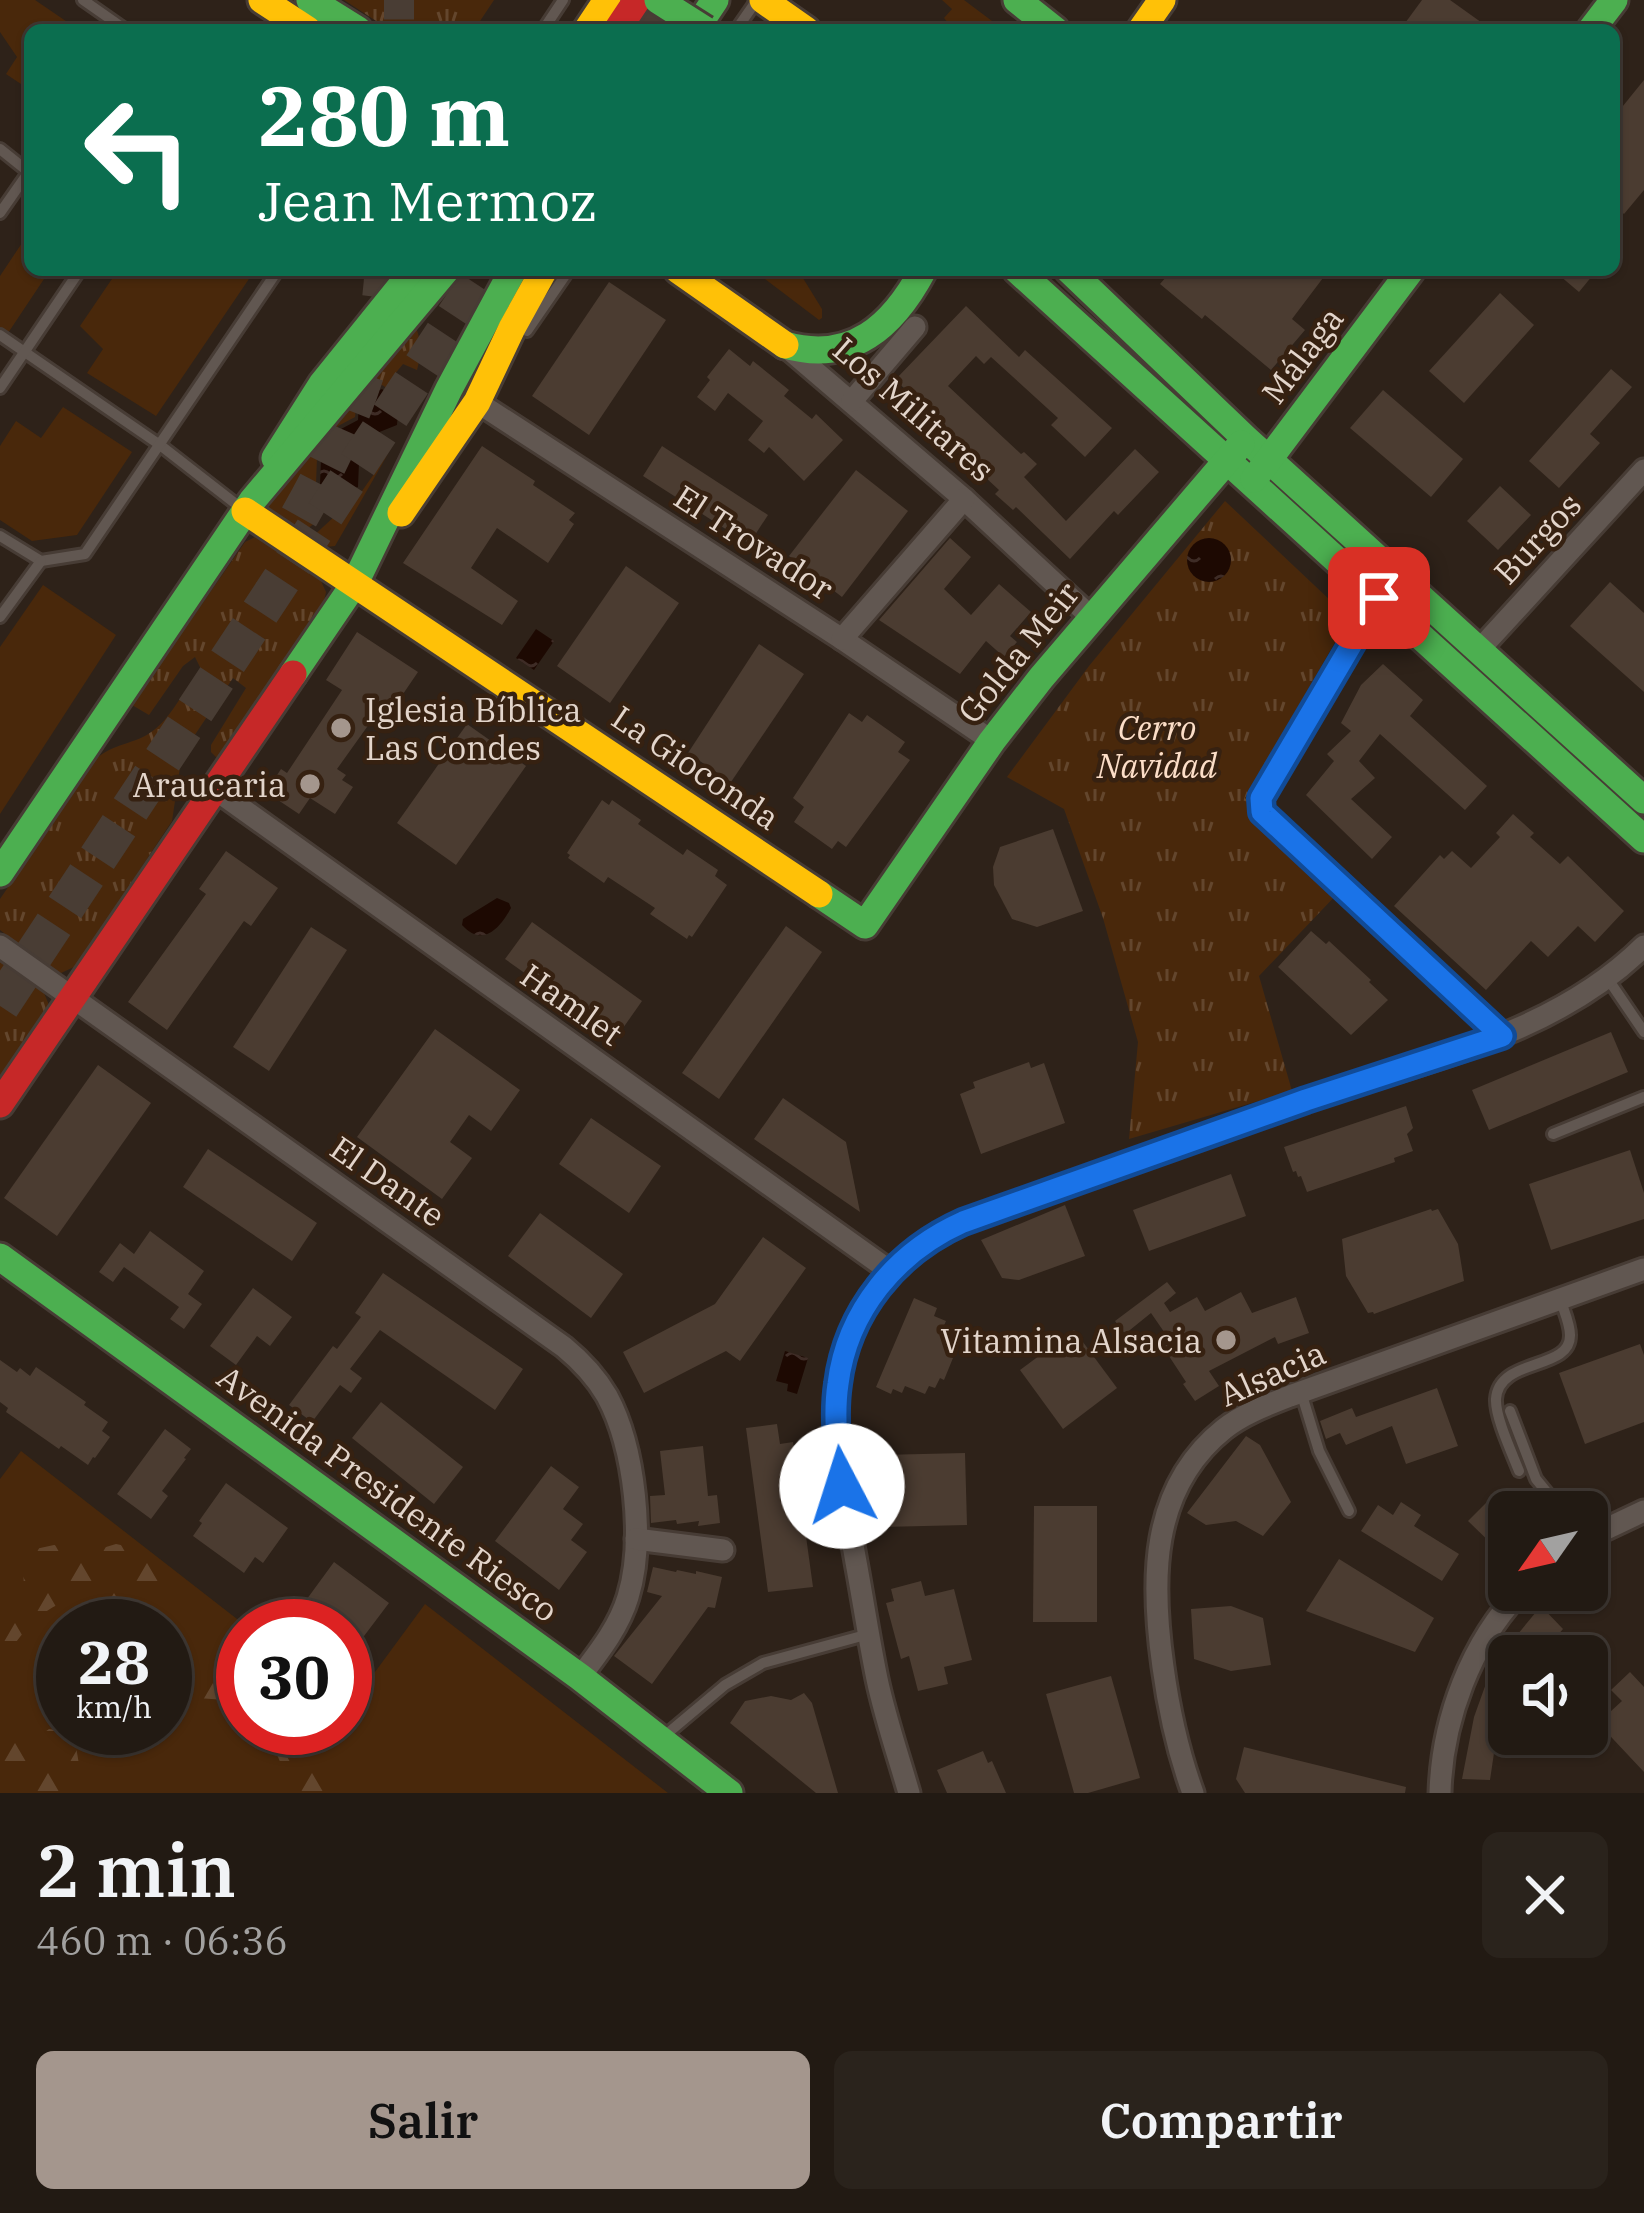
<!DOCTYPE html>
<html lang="es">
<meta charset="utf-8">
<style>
:root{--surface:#221a13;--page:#2a231c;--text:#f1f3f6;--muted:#a2a1a0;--line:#3f3833;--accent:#a4968d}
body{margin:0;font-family:"IBM Plex Serif",serif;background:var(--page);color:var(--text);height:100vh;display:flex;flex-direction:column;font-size:45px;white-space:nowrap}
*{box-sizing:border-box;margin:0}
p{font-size:39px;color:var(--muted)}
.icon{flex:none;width:66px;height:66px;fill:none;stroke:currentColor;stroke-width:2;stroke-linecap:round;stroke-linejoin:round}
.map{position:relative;height:1793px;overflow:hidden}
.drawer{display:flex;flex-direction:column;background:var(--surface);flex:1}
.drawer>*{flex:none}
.guide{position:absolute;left:24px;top:24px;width:1596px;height:252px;border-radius:18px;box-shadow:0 3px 9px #0004,0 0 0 3px var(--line);background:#0b6e4f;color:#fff;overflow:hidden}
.needle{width:78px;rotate:236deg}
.buttons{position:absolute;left:1488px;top:1491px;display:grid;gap:24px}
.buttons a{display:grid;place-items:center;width:120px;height:120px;border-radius:18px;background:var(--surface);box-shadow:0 3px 9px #0004,0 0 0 3px var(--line);font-size:60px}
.speed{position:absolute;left:36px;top:1599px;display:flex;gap:24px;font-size:60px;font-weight:700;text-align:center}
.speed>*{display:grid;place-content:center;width:156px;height:156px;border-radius:50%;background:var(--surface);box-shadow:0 3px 9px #0004,0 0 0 3px var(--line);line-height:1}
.speed small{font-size:30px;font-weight:400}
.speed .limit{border:18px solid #d22;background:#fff;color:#111}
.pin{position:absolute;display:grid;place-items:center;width:102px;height:102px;color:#fff;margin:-51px;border-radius:24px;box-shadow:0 6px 18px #0006}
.me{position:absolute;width:132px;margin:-66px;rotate:355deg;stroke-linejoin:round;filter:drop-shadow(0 0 9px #0008)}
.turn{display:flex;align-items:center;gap:42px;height:252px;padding:0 36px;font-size:54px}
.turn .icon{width:156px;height:156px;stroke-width:2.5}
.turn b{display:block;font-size:84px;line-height:102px}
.round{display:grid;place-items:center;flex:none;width:126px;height:126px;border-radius:18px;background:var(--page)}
.overview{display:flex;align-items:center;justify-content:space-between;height:204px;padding:0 36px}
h1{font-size:72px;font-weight:600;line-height:90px}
.cta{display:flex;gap:24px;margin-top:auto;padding:24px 36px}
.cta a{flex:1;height:138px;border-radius:18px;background:var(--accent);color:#111;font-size:48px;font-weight:600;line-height:138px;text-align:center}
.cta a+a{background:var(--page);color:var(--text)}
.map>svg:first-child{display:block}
</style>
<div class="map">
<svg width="1644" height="1793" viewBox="0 0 1644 1793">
<defs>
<pattern id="forest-firs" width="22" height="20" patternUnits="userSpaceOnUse" patternTransform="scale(3)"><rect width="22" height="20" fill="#49280b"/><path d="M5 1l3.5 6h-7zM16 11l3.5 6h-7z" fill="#63462d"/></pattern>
<pattern id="park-tufts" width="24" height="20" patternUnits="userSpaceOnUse" patternTransform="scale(3)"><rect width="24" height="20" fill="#49280b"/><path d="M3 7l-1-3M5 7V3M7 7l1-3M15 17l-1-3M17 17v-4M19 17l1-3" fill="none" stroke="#63462d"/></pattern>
<pattern id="water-ripples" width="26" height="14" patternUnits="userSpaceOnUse" patternTransform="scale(3)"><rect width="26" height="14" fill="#1d0902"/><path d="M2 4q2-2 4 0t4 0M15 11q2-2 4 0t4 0" fill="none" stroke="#3e2c26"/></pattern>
</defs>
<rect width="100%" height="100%" fill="#2e2219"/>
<!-- grass -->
<g fill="#49280b" fill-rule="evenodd">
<path d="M0 0H35L79 30H30V90L6 74 17 57 0 32Z"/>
<path d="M942 0H964L1004 30H954L944 18 952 9Z"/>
<path d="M30 231V270H50L0 345V276Z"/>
<path d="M118 270H255L156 416 87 373 103 349 80 326Z"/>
<path d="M753 270H798L822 309V318L819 320Z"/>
<path d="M63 407 132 452 77 535 32 541 0 520V446L16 421 41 438Z"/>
<path d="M388 454 335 546 325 547 310 539 362 491Z"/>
<path d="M43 585 116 635 0 814V647Z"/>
<path d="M21 1451 246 1626H243V1728H345V1703L350 1706 425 1604 668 1793H0V1479ZM63 1626H165V1728H63Z"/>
</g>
<!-- forest -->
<g fill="url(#forest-firs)">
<path d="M116 1544 135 1548 175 1582 177 1586 171 1596 138 1625 125 1622 87 1598C77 1600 65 1600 57 1605 32 1617 7 1649 0 1675V1597L24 1589 23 1566 31 1550 54 1545 96 1550Z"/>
<path d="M177 1639 198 1660 219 1661 243 1669V1728H299L295 1753 346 1793H293L271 1740H254L238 1735 231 1710 225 1700 198 1698 179 1688 165 1643Z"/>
<path d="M0 1698 10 1727 23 1741H33L49 1729 62 1731 75 1741 81 1776 104 1793H0Z"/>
</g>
<!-- park -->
<g fill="url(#park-tufts)">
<path d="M344 0H494L474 30H390Z"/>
<path d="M412 322C422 333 421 356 417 370L403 364 394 375 414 388 401 415V397L382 385 357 397 355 417 338 426 334 446 317 457 316 483 337 497 349 493 327 512 309 503 303 513 316 522 302 533 266 508 265 499Z"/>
<path d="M1225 501 1349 618 1245 798 1339 892 1259 976 1292 1091 1129 1139 1138 1042 1103 918 1064 809 1007 777 1089 666Z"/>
<path d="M257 536 263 537 320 579 326 592 324 601 217 758 211 752V745L246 688 233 678 182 754 172 821 76 966 61 973 53 970 0 930V899L95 760C112 743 135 745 154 730 174 715 183 688 202 671L195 657 183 666 149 715 132 705 245 542Z"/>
<path d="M0 962 44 993 49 1005 0 1079Z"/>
</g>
<!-- water -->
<g fill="url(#water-ripples)">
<path d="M382 389 399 401 397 425 377 433 379 455 359 463 358 487 338 496 320 484 321 460 342 450 341 429 358 420 359 399Z"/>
<circle cx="1209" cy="560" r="22"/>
<path d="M536 629 554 641 534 670 516 658Z"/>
<path d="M497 898 509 903 511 908C500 928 483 948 462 925L463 919Z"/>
<path d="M785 1351 808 1358 797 1394 787 1391 788 1384 776 1381Z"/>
</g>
<!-- building -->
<g fill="#4b3c31">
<path d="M1422 0H1450L1492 30H1400Z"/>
<path d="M1644 80V190L1624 214 1614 206V117Z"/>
<path d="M1172 270H1329L1292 319 1305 330 1271 370 1205 315 1202 319 1160 284Z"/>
<path d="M1553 270H1597L1579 292Z"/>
<path d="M609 282 666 320 589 435 532 396Z"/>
<path d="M1500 293 1534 325 1464 403 1429 371Z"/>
<path d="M966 306 1019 357 1025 350 1112 428 1085 457 1051 425 1058 418 991 357 984 364 976 356 948 386 1021 454 1024 452 1037 464 1024 477 1066 521 1135 449 1159 472 1118 515 1114 511 1070 559 1016 507 1013 510 995 494 999 490 931 427 922 436 899 414 913 396 895 380Z"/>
<path d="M729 349 750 366 753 361 789 390 784 396 812 419 816 414 843 440 804 481 769 447 764 453 748 440 763 421 728 393 715 411 697 397 710 380 707 377Z"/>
<path d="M1611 369 1632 387 1590 434 1600 443 1559 488 1529 461Z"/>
<path d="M1383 390 1463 459 1431 497 1350 428Z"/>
<path d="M482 446 535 481 533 485 575 513 569 520 574 524 548 563 497 528 471 568 518 601 502 625 403 563Z"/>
<path d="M662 446 768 515 749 544 643 476Z"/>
<path d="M856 470 908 511 842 597 789 556Z"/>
<path d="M1500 486 1531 515 1498 550 1467 521Z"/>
<path d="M950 538 971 557 944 589 971 615 999 584 1031 612 1010 636 1017 642 1004 657 986 641 960 674 879 620Z"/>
<path d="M626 566 679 603 610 703 557 666Z"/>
<path d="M1610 582 1644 613V692L1570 626Z"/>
<path d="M357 632 418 672 386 719 377 713 337 769 346 775 342 780 353 787 335 814 310 798 299 814 266 792 281 769 287 773 342 690 326 680Z"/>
<path d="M759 644 804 674 731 782 688 753Z"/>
<path d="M1383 664 1423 700 1410 716 1487 786 1465 810 1380 734 1359 761 1375 778 1351 799 1392 837 1372 859 1306 795 1334 761 1327 754 1351 731 1341 723 1361 685Z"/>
<path d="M849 713 862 722 867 715 905 742 898 752 910 760 846 847 838 841 832 849 794 822 804 807 793 798Z"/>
<path d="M467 724 526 766 456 865 397 823Z"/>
<path d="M602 800 609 805 612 800 641 820 638 824 683 855 687 849 718 870 715 876 727 885 692 937 689 935 687 939 650 914 655 908 608 877 604 883 568 858 570 855 567 853Z"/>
<path d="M1513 814 1534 833 1530 837 1560 864 1568 856 1624 911 1595 942 1578 926 1548 957 1531 941 1486 990 1394 906 1440 855 1444 859 1452 851 1471 868 1500 837 1496 833Z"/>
<path d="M1053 829 1083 911 1037 927 1012 919 994 885 993 867 1000 847Z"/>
<path d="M226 851 278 888 251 926 244 921 167 1030 128 1002 206 894 199 889Z"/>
<path d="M532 922 642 1001 616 1038 505 959Z"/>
<path d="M786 926 822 952 719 1099 682 1073Z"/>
<path d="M311 927 347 950 269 1071 233 1047Z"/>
<path d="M1311 931 1326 944 1329 941 1371 980 1369 982 1388 1000 1351 1035 1278 967Z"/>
<path d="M435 1029 520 1090 491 1131 469 1115 450 1142 472 1158 442 1199 357 1137Z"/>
<path d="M1611 1032 1628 1072 1489 1130 1472 1090Z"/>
<path d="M1029 1062 1031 1068 1044 1063 1065 1123 981 1154 960 1094 975 1088 973 1082Z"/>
<path d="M98 1065 151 1103 57 1236 4 1198Z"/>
<path d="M783 1098 846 1142 860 1212 754 1139Z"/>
<path d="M1406 1106 1413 1128 1407 1134 1413 1151 1394 1158 1395 1162 1307 1192 1301 1176 1298 1177 1296 1171 1293 1172 1284 1147Z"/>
<path d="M591 1118 661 1166 629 1213 559 1164Z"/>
<path d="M208 1149 317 1223 292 1261 183 1187Z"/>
<path d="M1630 1150 1644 1193V1219L1551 1250 1529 1184Z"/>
<path d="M1231 1174 1246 1216 1149 1251 1133 1210Z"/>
<path d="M1065 1205 1085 1256 1019 1280 1002 1278 981 1240Z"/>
<path d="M1431 1209 1432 1211 1438 1209 1458 1244 1464 1281 1374 1314 1373 1312 1368 1313 1346 1276 1342 1239Z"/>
<path d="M540 1213 623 1274 591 1318 508 1256Z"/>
<path d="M150 1231 204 1271 188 1294 202 1304 184 1329 170 1319 179 1307 124 1267 113 1282 99 1272 120 1243 134 1254Z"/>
<path d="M763 1237 806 1268 740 1361 726 1351 644 1393 623 1352 715 1304Z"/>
<path d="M383 1273 523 1369 495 1410 380 1330 350 1369 362 1378 351 1393 340 1385 312 1422 289 1405 333 1346 337 1349 361 1317 355 1313Z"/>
<path d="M1167 1282 1176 1293 1164 1303 1170 1312 1197 1297 1205 1311 1241 1292 1252 1313 1296 1297 1309 1333 1278 1344 1275 1337 1209 1371 1219 1386 1195 1401 1183 1384 1186 1382 1163 1347 1171 1342 1151 1313 1125 1334 1115 1321Z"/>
<path d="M253 1288 292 1317 270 1346 257 1336 236 1365 210 1346Z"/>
<path d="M914 1298 937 1308 934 1316 946 1321 942 1330 952 1335 950 1339 956 1342 949 1357 953 1358 944 1380 940 1378 935 1388 929 1386 925 1394 905 1386 902 1393 893 1389 891 1394 876 1387Z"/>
<path d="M1074 1330 1117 1388 1063 1429 1020 1370Z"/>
<path d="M1640 1344 1644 1355V1422L1585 1444 1559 1373Z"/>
<path d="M0 1360 17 1372 20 1368 30 1376 36 1367 86 1402 84 1405 108 1422 102 1431 110 1437 95 1458 93 1457 88 1465 61 1446 59 1449 6 1412 8 1408 0 1402Z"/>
<path d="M1437 1388 1458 1446 1406 1464 1392 1426 1346 1445 1340 1433 1326 1439 1320 1421 1352 1408 1356 1417Z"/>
<path d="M381 1402 463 1467 434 1504 352 1438Z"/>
<path d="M777 1424 780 1444 793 1442 813 1587 768 1592 746 1428Z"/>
<path d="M165 1429 191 1449 184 1458 186 1459 162 1491 168 1496 151 1519 117 1494Z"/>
<path d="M1246 1436 1260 1445 1291 1502 1263 1536 1236 1521 1206 1525 1187 1513Z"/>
<path d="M703 1446 708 1496 717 1495 720 1523 698 1526 699 1521 677 1524 676 1520 651 1523 650 1496 665 1495 660 1451Z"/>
<path d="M965 1453 967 1525 882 1527 880 1455Z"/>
<path d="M551 1466 579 1487 563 1509 583 1524 571 1540 587 1552 559 1590 495 1541Z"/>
<path d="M226 1483 288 1528 263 1563 255 1557 244 1573 193 1536 202 1523 199 1521Z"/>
<path d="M1489 1500 1509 1520V1538L1498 1550 1468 1521Z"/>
<path d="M1401 1502 1421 1515 1414 1526 1459 1554 1442 1581 1361 1531 1378 1505 1393 1515Z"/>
<path d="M1034 1506H1097V1622H1033Z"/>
<path d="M1339 1559 1434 1618 1415 1652 1306 1611Z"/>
<path d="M334 1562 389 1603 358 1644 345 1634V1626H334L304 1603Z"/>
<path d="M653 1567 676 1572 677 1570 696 1574V1571L722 1577 715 1608 708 1607 652 1684 614 1656 662 1596 647 1592Z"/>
<path d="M921 1581 925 1596 954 1589 972 1660 944 1667 948 1684 918 1691 909 1656 901 1659 886 1603 894 1601 891 1589Z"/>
<path d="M1231 1606 1263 1618 1271 1665 1231 1671 1194 1659 1191 1609Z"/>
<path d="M1541 1606 1563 1629 1540 1656H1509V1701L1498 1726 1490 1780 1462 1779 1474 1717 1493 1664Z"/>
<path d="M1630 1672 1644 1687V1772L1598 1723 1622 1701 1611 1690Z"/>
<path d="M1111 1676 1140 1778 1088 1793H1074L1046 1694Z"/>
<path d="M804 1693 812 1703 838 1793H816L730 1723 745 1701 771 1696 791 1700Z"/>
<path d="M1244 1747 1406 1787 1405 1793H1245L1236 1779Z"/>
<path d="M983 1751 988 1763 992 1761 1006 1793H947L937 1770Z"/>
</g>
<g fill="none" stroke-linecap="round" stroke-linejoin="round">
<!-- highway-tunnel -->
<g stroke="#493d34" stroke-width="39" stroke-dasharray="39 20" stroke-linecap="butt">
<path d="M384 0H414"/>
<path d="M647 30 667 0"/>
<path d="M299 517C342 441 380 359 384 270"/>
<path d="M0 1006 486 270"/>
</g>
<!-- lane casing -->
<g stroke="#473c35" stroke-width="16">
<g id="lane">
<path d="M83 0 126 30"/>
<path d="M543 30 563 0"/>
<path d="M736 30 757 0"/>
<path d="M0 149 30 173"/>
<path d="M0 213 30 170"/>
<path d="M527 331 569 270"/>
<path d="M0 335 160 445 241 508"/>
<path d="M0 388 80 270"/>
<path d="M0 536 41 561 85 554 278 270"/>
<path d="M0 617 41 561"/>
<path d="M1608 979 1644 1032"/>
<path d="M1553 1134 1644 1097"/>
<path d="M1301 1392 1319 1451 1349 1511"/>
<path d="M1510 1411 1536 1479 1563 1512"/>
<path d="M1519 1471C1512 1453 1495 1417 1496 1399 1499 1357 1571 1371 1570 1335 1570 1323 1563 1309 1560 1298"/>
<path d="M662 1738 725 1685 763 1663 869 1634"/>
</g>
</g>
<!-- street casing -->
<g stroke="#473c35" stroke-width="27">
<g id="street">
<path d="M790 350 964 499 1091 617"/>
<path d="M852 401 915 327"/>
<path d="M477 402 842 639 992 741"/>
<path d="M1379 598 1261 798 1262 812 1502 1036"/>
<path d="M842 639 964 499"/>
<path d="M1479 650 1644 470"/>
<path d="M216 790 890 1271"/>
<path d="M0 946 564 1347C581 1361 596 1377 607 1396 635 1448 645 1541 628 1597 619 1627 599 1652 580 1677"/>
<path d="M1587 1538 1644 1511"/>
<path d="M636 1539 723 1550"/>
<path d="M909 1793C898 1755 885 1717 877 1679 869 1640 863 1600 856 1562 846 1505 832 1447 837 1389 844 1314 895 1252 963 1222 1078 1183 1192 1139 1307 1100 1424 1060 1553 1036 1644 946"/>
<path d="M1193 1793C1178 1752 1169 1711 1163 1667 1151 1582 1149 1489 1224 1429 1243 1414 1267 1405 1290 1396L1644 1269"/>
<path d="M1440 1793C1442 1720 1471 1642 1522 1590"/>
</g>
</g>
<!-- fast casing -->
<g stroke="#473c35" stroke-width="33">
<g id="fast">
<path d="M310 0 358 30"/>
<path d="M1017 0 1055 30"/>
<path d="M695 30 715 0"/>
<path d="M1591 30 1614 0"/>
<path d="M1017 270 1644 839"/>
<path d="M1069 270 1246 439 1644 800"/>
<path d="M785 345C852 364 893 326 923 270"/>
<path d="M275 458 322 384 414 270"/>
<path d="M1254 479 1411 270"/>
<path d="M293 674 355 583 449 389 513 270"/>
<path d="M0 873 252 501 446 270"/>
<path d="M819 894 865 925 992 741 1041 678 1241 444"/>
<path d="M0 1257 580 1677 729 1793"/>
</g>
</g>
<!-- slow casing -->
<g stroke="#473c35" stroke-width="33">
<g id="slow">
<path d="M262 0 308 30"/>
<path d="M763 0 806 30"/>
<path d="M587 30 607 0"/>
<path d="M1141 30 1162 0"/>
<path d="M678 270 785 345"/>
<path d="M245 511 819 894"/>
<path d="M401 513 477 402 512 328 544 270"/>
</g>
</g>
<!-- jam casing -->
<g stroke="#473c35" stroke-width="33">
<g id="jam">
<path d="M617 30 637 0"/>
<path d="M0 1104 293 674"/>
</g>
</g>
<!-- lane -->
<use href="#lane" stroke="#615751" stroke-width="10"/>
<!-- street -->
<use href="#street" stroke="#615751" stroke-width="21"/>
<!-- fast -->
<use href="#fast" stroke="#4caf50" stroke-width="27"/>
<!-- slow -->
<use href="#slow" stroke="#ffc107" stroke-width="27"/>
<!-- jam -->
<use href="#jam" stroke="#c62828" stroke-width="27"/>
<!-- fast-bridge casing -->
<g stroke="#473c35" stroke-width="33" stroke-linecap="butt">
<path id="fast-bridge" d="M658 0 705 30"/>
</g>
<!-- fast-bridge -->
<use href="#fast-bridge" stroke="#4caf50" stroke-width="27"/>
</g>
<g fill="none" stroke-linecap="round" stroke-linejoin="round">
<!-- route casing -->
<g stroke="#114b97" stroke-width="30">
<path id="route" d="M842 1486C838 1453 833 1417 838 1384 847 1311 896 1252 963 1222L1306 1100 1502 1036 1262 812 1261 798 1379 598"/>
</g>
<!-- route -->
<use href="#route" stroke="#1a73e8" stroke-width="21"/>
</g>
<!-- markers -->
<g fill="#a4968d" stroke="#362111" stroke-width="4.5">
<circle cx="341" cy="728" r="12"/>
<circle cx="310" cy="784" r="12"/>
<circle cx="1226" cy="1340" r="12"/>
</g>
<g text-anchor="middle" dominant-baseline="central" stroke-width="9" stroke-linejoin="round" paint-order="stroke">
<!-- street labels -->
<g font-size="33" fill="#e3d5cb" stroke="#362111">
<text transform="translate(1302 355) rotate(-53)">Málaga</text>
<text transform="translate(914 409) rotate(41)">Los Militares</text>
<text transform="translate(1537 538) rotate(-47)">Burgos</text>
<text transform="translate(754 542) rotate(33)">El Trovador</text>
<text transform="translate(1018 652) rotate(-51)">Golda Meir</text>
<text transform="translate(696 767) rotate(34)">La Gioconda</text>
<text transform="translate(572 1004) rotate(35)">Hamlet</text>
<text transform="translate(388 1181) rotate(35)">El Dante</text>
<text transform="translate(1272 1373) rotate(-24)">Alsacia</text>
<text transform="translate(388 1493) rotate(36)">Avenida Presidente Riesco</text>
</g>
<!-- poi labels -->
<g font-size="33" fill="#e3d5cb" stroke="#362111" text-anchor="end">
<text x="365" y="709" text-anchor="start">Iglesia Bíblica<tspan x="365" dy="38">Las Condes</tspan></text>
<text x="286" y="784">Araucaria</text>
<text x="1202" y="1340">Vitamina Alsacia</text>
</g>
<!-- park labels -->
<g font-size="33" font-style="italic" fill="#fcdec8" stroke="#362111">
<text x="1157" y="727">Cerro<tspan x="1157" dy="38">Navidad</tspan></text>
</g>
</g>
</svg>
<div class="buttons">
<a><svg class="needle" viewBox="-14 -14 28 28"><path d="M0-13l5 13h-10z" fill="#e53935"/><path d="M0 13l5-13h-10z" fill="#a2a1a0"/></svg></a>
<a><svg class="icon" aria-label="sound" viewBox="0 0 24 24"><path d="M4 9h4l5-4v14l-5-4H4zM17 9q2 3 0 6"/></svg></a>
</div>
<div class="speed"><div>28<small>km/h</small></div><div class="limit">30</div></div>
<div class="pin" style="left:1379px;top:598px;background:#d93025"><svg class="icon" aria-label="arrive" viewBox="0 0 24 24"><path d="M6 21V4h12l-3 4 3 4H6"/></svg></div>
<svg class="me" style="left:842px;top:1486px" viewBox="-20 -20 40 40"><circle r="19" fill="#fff"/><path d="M0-13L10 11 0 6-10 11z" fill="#1a73e8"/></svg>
<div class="guide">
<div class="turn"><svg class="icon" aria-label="left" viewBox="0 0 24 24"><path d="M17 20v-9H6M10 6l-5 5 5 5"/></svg><div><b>280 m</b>Jean Mermoz</div></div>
</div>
</div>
<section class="drawer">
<div class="overview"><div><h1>2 min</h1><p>460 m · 06:36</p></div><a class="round"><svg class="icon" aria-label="close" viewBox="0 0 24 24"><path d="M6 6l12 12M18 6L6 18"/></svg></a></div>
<div class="cta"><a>Salir</a><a>Compartir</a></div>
</section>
